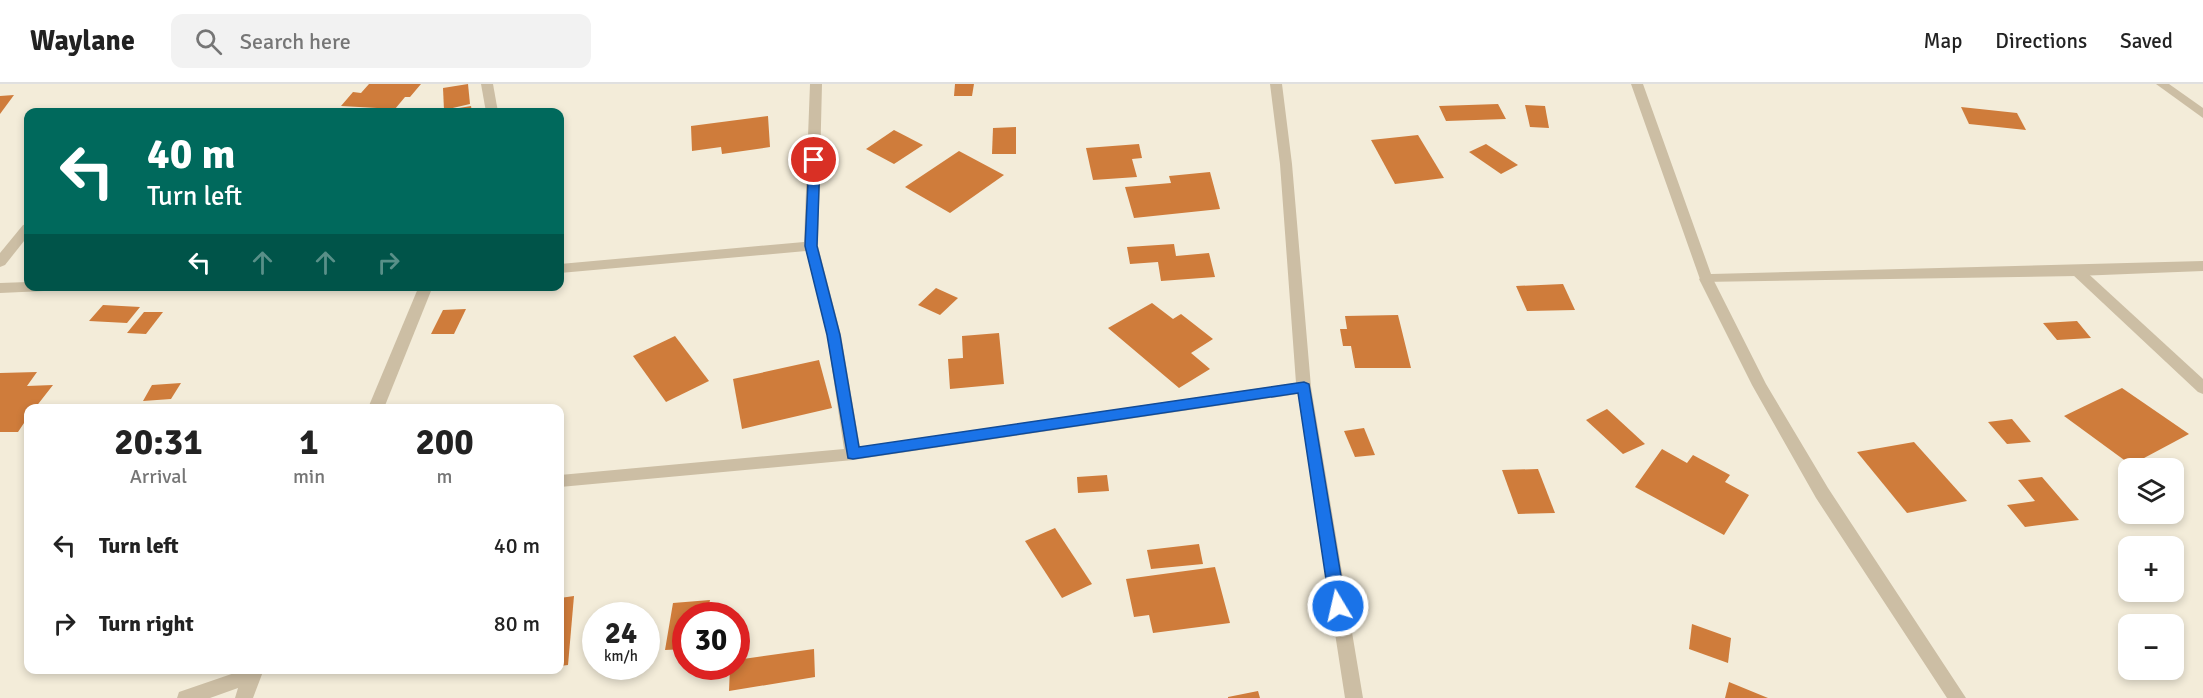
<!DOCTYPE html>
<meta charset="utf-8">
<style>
:root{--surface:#fff;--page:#f2f2f2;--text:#222;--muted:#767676;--line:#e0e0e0}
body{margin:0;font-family:Signika,sans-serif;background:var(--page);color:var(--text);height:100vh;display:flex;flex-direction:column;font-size:22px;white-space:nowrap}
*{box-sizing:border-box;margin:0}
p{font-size:20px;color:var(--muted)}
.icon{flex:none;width:33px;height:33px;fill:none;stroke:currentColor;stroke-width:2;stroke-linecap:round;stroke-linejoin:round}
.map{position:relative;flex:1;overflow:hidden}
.drawer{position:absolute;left:24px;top:320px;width:540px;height:270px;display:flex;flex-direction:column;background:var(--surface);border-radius:12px;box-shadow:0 3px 9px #0003}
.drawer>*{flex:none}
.guide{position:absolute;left:24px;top:24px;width:540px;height:183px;border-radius:12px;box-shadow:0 3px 9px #0003;background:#00695c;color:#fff;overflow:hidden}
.controls{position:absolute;left:2118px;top:374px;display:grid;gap:12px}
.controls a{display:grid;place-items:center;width:66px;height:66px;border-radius:12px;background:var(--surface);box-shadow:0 3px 9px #0003;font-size:30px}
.speed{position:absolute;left:582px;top:518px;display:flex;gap:12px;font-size:30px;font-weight:700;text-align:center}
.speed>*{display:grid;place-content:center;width:78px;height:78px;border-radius:50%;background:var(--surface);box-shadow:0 3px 9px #0003;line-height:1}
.speed small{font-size:15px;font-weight:400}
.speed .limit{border:9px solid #d22;background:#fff;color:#111}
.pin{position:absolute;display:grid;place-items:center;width:51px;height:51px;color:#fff;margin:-26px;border:3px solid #fff;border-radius:50%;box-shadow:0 2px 6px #0007}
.me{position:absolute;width:66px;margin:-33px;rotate:351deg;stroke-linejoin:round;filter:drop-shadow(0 0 4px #0008)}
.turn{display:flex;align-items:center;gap:21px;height:126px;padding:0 24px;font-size:27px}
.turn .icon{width:78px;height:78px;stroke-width:2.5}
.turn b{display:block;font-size:42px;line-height:51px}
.lanes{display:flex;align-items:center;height:57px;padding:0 24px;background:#0003;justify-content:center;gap:30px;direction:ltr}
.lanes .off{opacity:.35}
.eta{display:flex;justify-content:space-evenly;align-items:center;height:102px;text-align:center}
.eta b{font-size:36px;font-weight:700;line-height:42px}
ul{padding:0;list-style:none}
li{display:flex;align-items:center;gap:18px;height:78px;padding:0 24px}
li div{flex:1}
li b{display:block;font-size:22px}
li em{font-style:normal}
header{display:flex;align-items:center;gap:36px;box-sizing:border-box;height:84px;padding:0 30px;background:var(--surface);border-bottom:2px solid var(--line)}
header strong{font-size:28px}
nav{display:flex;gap:33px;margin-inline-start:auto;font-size:21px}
.search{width:420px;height:54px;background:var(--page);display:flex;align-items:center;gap:15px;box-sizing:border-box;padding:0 21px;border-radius:12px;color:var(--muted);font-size:22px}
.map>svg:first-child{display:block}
</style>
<header>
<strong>Waylane</strong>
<div class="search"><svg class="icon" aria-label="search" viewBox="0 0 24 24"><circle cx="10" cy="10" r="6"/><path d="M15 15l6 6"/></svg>Search here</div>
<nav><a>Map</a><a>Directions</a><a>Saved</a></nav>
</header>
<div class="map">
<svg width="2203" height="614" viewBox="0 0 2203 614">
<rect width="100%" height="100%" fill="#f3ecd9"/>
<!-- building -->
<g fill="#cf7c3b">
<path d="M369 0H421L410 13H405L395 25 341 22 353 8 361 9Z"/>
<path d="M468 0 470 20 444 26 443 4Z"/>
<path d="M955 0H974L972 12H954Z"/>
<path d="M14 11 0 30V12Z"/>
<path d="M1498 20 1506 35 1446 37 1439 22Z"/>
<path d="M1525 21 1545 22 1549 44 1530 43Z"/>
<path d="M471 22 472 28H453V25Z"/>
<path d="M1961 23 2017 29 2026 46 1969 40Z"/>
<path d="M768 32 770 63 722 70 721 63 692 67 691 42Z"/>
<path d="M1016 43V70H992L993 44Z"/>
<path d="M894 46 923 61 894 80 866 65Z"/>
<path d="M1418 51 1444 94 1395 100 1371 56Z"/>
<path d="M1139 60 1142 74 1132 75 1137 93 1093 96 1086 64Z"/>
<path d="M1486 60 1518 81 1501 90 1469 68Z"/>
<path d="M959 67 1004 91 950 129 905 103Z"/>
<path d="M1210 88 1220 125 1134 134 1125 103 1171 99 1169 92Z"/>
<path d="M1174 160 1176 172 1209 169 1215 193 1161 197 1158 178 1130 180 1127 163Z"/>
<path d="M1563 200 1575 226 1527 227 1516 202Z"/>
<path d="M936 204 958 214 940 231 918 221Z"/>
<path d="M1152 219 1173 235 1181 230 1213 255 1191 269 1210 285 1179 304 1108 244Z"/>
<path d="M103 221 140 223 127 239 89 237Z"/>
<path d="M466 225 454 250H431L443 226Z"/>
<path d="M144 228H163L146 250 127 249Z"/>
<path d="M1398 231 1411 284H1355L1351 262H1343L1340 245H1347L1345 232Z"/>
<path d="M2077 237 2091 254 2057 256 2043 239Z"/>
<path d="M999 249 1004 300 950 305 948 275 963 274 962 252Z"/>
<path d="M675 252 709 297 666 318 633 272Z"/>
<path d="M819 276 832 324 742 345 733 295Z"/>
<path d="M37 288 27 302 53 301 35 324H28V333L18 348H0V289Z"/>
<path d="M181 299 171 315 143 317 152 301Z"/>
<path d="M2122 304 2189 350 2131 381 2064 332Z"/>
<path d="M1607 325 1645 360 1623 370 1586 336Z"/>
<path d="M2012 335 2031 358 2007 360 1988 338Z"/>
<path d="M1364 344 1375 371 1355 373 1344 347Z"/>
<path d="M1914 358 1967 417 1907 429 1857 368Z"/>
<path d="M1662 365 1687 379 1693 371 1730 391 1725 398 1749 411 1724 451 1635 403Z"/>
<path d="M1538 385 1555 429 1518 430 1502 386Z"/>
<path d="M1107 391 1109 407 1078 409 1077 393Z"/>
<path d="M2042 393 2079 436 2025 443 2007 421 2035 417 2018 396Z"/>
<path d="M1055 444 1092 500 1062 514 1025 457Z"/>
<path d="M1199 460 1203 480 1151 485 1147 466Z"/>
<path d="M1215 483 1230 539 1153 549 1149 531 1134 533 1126 495Z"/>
<path d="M574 512 568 581 560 582V514Z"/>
<path d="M710 516 707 531H686V565L665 566 673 519Z"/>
<path d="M1692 540 1731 554 1728 579 1689 565Z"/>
<path d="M814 565 815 593 729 607 730 582H736V576Z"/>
<path d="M1729 598 1768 614H1725Z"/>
<path d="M1258 607 1260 614H1228V613Z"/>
</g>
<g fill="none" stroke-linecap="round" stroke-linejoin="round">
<!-- lane -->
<g fill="#ccbea4" fill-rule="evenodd">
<path d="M2077 182 2082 184 2203 295V310L2198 308 2072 190 2070 187 2072 184Z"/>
<path d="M1706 190 1713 195 1766 300 1828 404 1966 614H1947L1816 414 1752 301 1699 195Z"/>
</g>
<!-- street -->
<g fill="#ccbea4" fill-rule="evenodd">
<path d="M481 0H493L498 28H486Z"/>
<path d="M810 0H822L818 162 841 251 860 363 1296 299 1280 80 1270 0H1282L1292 80 1311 303 1363 614H1345L1298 310 853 376 560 403V391L844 365 827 251 806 167 560 189V180L804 158Z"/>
<path d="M1631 0H1643L1711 190 2203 177V187L2077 192 1701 198Z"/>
<path d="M2156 0H2169L2203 24V34Z"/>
<path d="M28 140V152L5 181 0 183V169L23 141Z"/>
<path d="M28 198V202H51L44 207 0 209V199Z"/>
<path d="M419 202H433L384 324H368Z"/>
<path d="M246 585H264L253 614H235L238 604 210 614H177L179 608Z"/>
</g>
</g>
<!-- route -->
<path fill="#1a73e8" stroke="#114b97" stroke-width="1.5" d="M814 73 820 76 817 162 840 251 859 363 1304 298 1309 300 1346 522 1343 527 1338 529 1332 527 1330 522 1298 309 853 375 848 374 827 251 805 162 809 76Z"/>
</svg>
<div class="controls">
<a><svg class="icon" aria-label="layers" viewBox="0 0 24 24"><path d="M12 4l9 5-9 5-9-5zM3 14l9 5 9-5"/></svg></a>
<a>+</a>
<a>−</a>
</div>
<div class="speed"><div>24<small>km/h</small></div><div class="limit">30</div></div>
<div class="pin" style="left:814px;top:76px;background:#d93025"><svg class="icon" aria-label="arrive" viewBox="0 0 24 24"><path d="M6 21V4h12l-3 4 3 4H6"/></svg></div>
<svg class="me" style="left:1338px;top:522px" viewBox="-20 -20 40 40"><circle r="17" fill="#1a73e8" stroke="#fff" stroke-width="3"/><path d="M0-11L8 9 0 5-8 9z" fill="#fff"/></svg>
<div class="guide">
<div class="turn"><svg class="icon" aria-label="left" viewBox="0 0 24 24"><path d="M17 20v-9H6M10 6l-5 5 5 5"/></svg><div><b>40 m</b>Turn left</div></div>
<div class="lanes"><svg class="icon" aria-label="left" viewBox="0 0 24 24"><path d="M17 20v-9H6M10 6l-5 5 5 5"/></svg><svg class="icon off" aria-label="ahead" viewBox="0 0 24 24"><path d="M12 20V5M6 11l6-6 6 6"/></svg><svg class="icon off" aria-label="ahead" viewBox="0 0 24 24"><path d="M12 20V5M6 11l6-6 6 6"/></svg><svg class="icon off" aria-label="right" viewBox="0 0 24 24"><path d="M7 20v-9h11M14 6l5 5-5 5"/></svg></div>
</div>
<section class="drawer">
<div class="eta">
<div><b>20:31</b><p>Arrival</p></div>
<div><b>1</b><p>min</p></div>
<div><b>200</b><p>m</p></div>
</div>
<ul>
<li><svg class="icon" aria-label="left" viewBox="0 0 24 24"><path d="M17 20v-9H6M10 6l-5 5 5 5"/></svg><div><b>Turn left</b></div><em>40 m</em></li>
<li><svg class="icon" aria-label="right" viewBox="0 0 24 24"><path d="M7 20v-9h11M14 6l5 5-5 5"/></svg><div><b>Turn right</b></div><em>80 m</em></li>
</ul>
</section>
</div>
